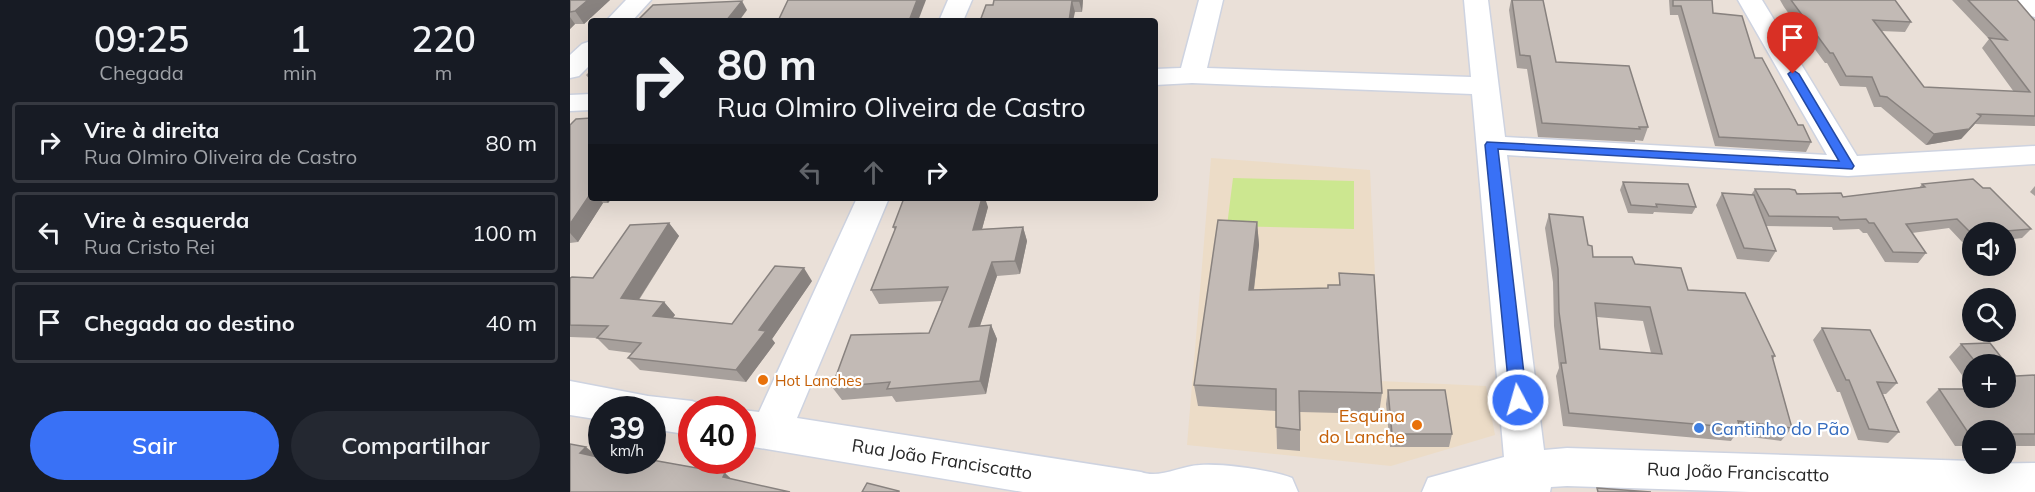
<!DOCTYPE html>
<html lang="pt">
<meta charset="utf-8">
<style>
:root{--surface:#171b24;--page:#242831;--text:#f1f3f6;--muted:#9ea1a6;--line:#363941;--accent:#3971f6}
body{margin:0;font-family:Mulish,sans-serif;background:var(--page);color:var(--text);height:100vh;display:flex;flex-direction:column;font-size:22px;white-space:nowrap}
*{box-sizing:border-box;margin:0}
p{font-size:20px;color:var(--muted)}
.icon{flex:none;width:33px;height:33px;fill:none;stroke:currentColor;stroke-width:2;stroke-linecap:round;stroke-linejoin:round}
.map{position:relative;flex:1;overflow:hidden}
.sheet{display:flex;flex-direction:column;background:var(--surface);width:570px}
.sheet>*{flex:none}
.top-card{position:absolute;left:18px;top:18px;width:570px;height:183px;border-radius:6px;box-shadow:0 6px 24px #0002;background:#171b24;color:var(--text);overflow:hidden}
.controls{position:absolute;left:1392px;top:222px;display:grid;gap:12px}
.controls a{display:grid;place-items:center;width:54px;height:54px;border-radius:50%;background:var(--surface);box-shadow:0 6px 24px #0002;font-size:30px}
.speed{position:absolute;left:18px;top:396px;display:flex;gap:12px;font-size:30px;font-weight:700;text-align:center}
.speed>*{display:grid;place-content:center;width:78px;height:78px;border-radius:50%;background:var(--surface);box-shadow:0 6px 24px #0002;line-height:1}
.speed small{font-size:15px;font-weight:400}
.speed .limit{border:9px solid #d22;background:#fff;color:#111}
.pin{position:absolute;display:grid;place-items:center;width:51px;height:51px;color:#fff;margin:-62px -26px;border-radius:50% 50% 50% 0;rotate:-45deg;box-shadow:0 0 6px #0007}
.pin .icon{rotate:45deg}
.me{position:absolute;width:66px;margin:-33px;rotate:354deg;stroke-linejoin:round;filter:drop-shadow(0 0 4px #0008)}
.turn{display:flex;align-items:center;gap:21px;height:126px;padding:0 30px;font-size:27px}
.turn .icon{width:78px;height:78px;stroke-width:2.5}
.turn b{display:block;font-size:42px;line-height:51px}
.lanes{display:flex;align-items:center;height:57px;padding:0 30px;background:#0003;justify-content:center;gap:30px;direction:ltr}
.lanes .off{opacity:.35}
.eta{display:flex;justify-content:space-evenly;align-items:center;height:102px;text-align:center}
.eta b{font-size:36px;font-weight:600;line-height:42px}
.primary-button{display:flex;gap:12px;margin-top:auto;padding:12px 30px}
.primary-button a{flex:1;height:69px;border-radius:36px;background:var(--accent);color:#fff;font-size:24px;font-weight:600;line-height:69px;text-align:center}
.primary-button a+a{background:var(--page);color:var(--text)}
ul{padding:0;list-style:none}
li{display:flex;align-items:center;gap:18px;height:81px;margin:0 12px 9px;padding:0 18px;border:3px solid var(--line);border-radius:6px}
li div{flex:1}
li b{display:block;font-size:22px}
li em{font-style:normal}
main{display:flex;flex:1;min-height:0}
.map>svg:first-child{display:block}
</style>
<main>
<section class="sheet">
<div class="eta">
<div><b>09:25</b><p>Chegada</p></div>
<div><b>1</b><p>min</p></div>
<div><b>220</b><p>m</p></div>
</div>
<ul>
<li><svg class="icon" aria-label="right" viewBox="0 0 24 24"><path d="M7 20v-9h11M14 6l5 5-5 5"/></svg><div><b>Vire à direita</b><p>Rua Olmiro Oliveira de Castro</p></div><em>80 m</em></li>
<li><svg class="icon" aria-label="left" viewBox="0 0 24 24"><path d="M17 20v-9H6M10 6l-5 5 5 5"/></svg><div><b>Vire à esquerda</b><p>Rua Cristo Rei</p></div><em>100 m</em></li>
<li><svg class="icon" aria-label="arrive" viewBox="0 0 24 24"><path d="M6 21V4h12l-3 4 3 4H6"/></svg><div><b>Chegada ao destino</b></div><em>40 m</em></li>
</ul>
<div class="primary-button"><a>Sair</a><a>Compartilhar</a></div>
</section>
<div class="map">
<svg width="1465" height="492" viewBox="0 0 1465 492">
<rect width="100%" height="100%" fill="#eae0d8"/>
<!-- education -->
<path fill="#ecdcc7" d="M641 158 800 170 810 381 916 386 925 435 821 466 617 445Z"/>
<!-- pitch -->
<path fill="#cce790" d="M663 178 784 181V229L657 226Z"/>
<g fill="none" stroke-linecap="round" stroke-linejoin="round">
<!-- minor casing -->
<g stroke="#ced3e0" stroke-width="3">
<g id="minor">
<path d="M56 0H81L62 21H36Z"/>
<path d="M378 0H402L393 21H369Z"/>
<path d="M629 0H653L637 68 901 77 894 0H918L935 137 1257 155 1168 0H1192L1287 156 1465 146V164L1278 176 937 155 974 450 997 448 1402 461V464L1465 463V492H1180L997 486 981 487 980 492H852L858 478 934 457 902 94 622 83 585 85V69L611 68Z"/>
<path d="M1442 0H1465V17L1457 15Z"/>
<path d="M21 41V64L9 76 0 78V55L12 44Z"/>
<path d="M21 94V110L0 111V95Z"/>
<path d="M287 198H319L227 418 571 472C589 479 610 466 630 465 651 463 702 470 722 478L728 492H453L172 445V410L189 412Z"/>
<path d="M0 381 78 396 122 401 136 406 138 410H122V435L82 429V410H32V420L0 415Z"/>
</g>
</g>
<!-- minor -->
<use href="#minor" fill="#fff" fill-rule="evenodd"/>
</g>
<!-- wall -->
<g fill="#a7a09c" fill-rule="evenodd">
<path d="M0 0H40L14 24H5L0 29Z"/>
<path d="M513 0 512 12H505L416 5Z"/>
<path d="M941 0H973L986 62 1078 127 1073 141 1065 140V142L968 137 957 69 947 68 939 10Z"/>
<path d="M1099 0H1142L1143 13 1185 58 1228 125 1241 142 1236 152 1145 146 1108 15H1100Z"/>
<path d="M1210 0H1325L1341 22 1335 32 1311 31 1354 87 1444 92 1412 48 1419 39 1382 0H1447L1465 21V126L1405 124 1391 139 1356 145 1311 107H1304L1296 87 1270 86 1257 63H1255L1214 7Z"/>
<path d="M21 70V81L16 75Z"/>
<path d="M0 125 21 198H42L38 203H33L8 242 0 243Z"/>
<path d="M1053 182 1126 207 1122 214 1084 212 1083 214 1058 213 1050 190Z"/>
<path d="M1352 184 1413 188 1461 229 1452 238 1436 240V232H1402V244L1395 245 1379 228 1342 233 1356 253 1348 263 1315 262 1297 233H1293L1289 229 1263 230 1262 227 1196 226 1206 251 1199 262 1167 259 1146 205 1152 193 1181 195 1185 189 1273 197 1349 188Z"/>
<path d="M1465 186V196L1460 192Z"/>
<path d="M418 207 412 229 453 227 457 241 450 274 427 276 410 326 421 325 427 339 416 394 326 402 322 396 272 400 262 387 359 333 372 301 309 304 301 290 325 231 323 227Z"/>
<path d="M979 214 1018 245 1023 257 1065 264 1118 290 1205 356 1203 359 1222 428 1211 441 1165 435 1161 441 993 426 986 376 989 368 984 326 983 282 975 228ZM1027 317 1073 321 1081 353 1030 349Z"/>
<path d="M687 222 689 245 684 290 758 288 769 285V273L812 393 809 414 730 412V451L707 449 706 411 628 406 624 385Z"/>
<path d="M99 223 109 236 69 300 94 302 105 315 103 318 162 324 242 281 202 339 205 343 176 382 70 370 58 358 62 353 39 350 27 338 0 337V278H23Z"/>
<path d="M1252 328 1327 383 1316 394H1313L1329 432 1318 443 1288 440 1270 392H1267L1243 340Z"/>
<path d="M1420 343 1446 376 1465 375V446H1436V430H1402V446H1385L1356 402 1369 389H1402V398H1436V364H1402V389L1379 357 1391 344Z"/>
<path d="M818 390 882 434 879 447H820L816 404Z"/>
</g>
<!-- shaded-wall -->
<g fill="#88827f">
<path d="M18 0H40L14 24 5 11Z"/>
<path d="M347 0H356L348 21H339Z"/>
<path d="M509 0H513L512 12 509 1Z"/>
<path d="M172 1 177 10 169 21H156Z"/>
<path d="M502 1 505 12 503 21H499Z"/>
<path d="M0 17 5 24 0 29Z"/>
<path d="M1411 116 1403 126 1391 139 1356 145 1364 134Z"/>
<path d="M21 193V198H29L33 203 8 242 0 233V224Z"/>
<path d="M34 198H42L38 203Z"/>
<path d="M412 198H415L418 207 408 244 403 230Z"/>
<path d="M687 222 689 245 681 312 679 290Z"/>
<path d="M99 223 109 236 62 310 51 298Z"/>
<path d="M453 227 457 241 450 274 445 261Z"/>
<path d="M422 262 427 276 405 340 399 327Z"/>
<path d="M234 268 242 281 202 339 205 343 176 382 166 370 189 330Z"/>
<path d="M94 302 105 315 94 328 83 316Z"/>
<path d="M421 325 427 339 416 394 410 381Z"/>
<path d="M16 447 32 460 10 453Z"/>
<path d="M155 473 170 487 153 477Z"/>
</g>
<!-- building -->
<g fill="#c2bab5" stroke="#88827f" stroke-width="1.5" fill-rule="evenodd">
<path d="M0 0H18L5 11 0 12Z"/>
<path d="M218 0H347L339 21H208Z"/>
<path d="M424 0H509V1H502L499 21H410L416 5H423Z"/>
<path d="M942 0H973L986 62 1059 66 1078 127H1069L1070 129 972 123 960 56 950 55Z"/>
<path d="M1103 0H1142L1143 13 1172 16 1185 58H1192L1228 125H1233L1241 142 1149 137 1111 6H1103Z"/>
<path d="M1221 0H1325L1341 22 1303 20 1354 87 1460 92 1419 38 1437 40 1398 0H1447L1465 21V116L1408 114 1411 116 1399 129 1364 134 1317 97 1310 96 1302 77 1276 76 1263 53H1260Z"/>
<path d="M172 1 156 21H67L83 5Z"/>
<path d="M21 118V193L0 224V125L6 119Z"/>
<path d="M1403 179 1413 188H1420L1461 229 1424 232H1402V234L1387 219 1336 224 1356 253 1323 252 1304 223H1299L1296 219 1270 220 1268 217 1199 216 1185 189H1219L1225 190 1227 194 1271 193 1273 197 1355 187 1352 184Z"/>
<path d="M1053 182 1118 184 1126 207 1086 204 1087 207 1061 205Z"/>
<path d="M1152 193 1184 195 1206 251 1174 248Z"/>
<path d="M334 198H412L403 230 453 227 445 261 422 262 399 327 421 325 410 381 317 389 320 382 262 387 281 335 359 333 378 287 301 290 326 227H323Z"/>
<path d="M979 214 1013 217 1018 245 1022 246 1023 257H1062L1065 264 1111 268 1118 290 1175 293 1205 356H1202L1222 428 1168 421 1170 428 999 413 991 363H996L989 312 988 269ZM1025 303 1080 307 1092 354 1030 349Z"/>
<path d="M648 220 687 222 679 290 758 288V285H770L769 273 804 275 812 393 729 391 730 430 706 427V389L624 385Z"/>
<path d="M99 223 51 298 94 302 83 316 162 324 205 266 234 268 189 330 196 331 166 370 58 358 71 343 27 338 38 326 0 325V278L2 277 23 278 60 225Z"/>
<path d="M1252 328 1300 330 1327 383 1307 382 1329 432 1299 429 1279 380H1276Z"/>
<path d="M1420 343 1446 376 1465 375V434H1436V430H1402V434H1399L1369 389H1402V398H1436V364H1407L1391 344Z"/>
<path d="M818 390H875L882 434H822Z"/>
<path d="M0 444 16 447 10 453 32 458V460H41L58 465 62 460H82L155 473 153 477 220 492H0Z"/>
<path d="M297 483 329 491V492H292Z"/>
<path d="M1027 488 1081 492H1028Z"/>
</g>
<!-- route -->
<path fill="#3971f6" stroke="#2549a0" stroke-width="1.5" d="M1223 70 1229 74 1284 166 1282 169 928 149 957 400 954 405 948 407 943 405 940 400 915 145 917 142 1269 161 1218 74Z"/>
<!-- markers -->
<g fill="#e8710a" stroke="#fff" stroke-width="2">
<circle cx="193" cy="380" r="6"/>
<circle cx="847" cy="425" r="6"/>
</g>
<circle fill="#3f7fe0" stroke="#fff" stroke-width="2" cx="1129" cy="428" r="6"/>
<g text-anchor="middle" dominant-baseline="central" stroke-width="4.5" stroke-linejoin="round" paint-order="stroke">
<!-- food labels -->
<g font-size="15" fill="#c56008" stroke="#fff" text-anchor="start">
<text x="205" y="380">Hot Lanches</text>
</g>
<!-- near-food labels -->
<g font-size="18" fill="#c56008" stroke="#fff" text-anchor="end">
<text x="835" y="415">Esquina<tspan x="835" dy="21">do Lanche</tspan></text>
</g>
<!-- near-shop labels -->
<g font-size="18" fill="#366cbe" stroke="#fff" text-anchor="start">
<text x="1141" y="428">Cantinho do Pão</text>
</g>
<!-- near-street labels -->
<g font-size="18" fill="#272727" stroke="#fff">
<text transform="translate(372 459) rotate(9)">Rua João Franciscatto</text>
<text transform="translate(1168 472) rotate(2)">Rua João Franciscatto</text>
</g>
</g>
</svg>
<div class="controls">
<a><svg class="icon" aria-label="sound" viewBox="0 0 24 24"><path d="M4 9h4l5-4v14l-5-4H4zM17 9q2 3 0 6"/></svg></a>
<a><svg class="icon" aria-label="search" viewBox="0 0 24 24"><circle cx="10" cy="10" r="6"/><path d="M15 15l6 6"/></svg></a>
<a>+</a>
<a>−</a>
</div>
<div class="speed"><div>39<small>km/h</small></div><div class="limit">40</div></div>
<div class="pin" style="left:1223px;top:74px;background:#d93025"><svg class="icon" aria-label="arrive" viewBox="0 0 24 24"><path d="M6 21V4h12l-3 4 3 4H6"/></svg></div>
<svg class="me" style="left:948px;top:400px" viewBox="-20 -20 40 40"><circle r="17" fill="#3971f6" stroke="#fff" stroke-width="3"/><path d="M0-11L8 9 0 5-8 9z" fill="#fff"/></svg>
<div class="top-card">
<div class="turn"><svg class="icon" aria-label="right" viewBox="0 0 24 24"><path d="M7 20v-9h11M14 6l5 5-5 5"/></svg><div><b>80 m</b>Rua Olmiro Oliveira de Castro</div></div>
<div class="lanes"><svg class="icon off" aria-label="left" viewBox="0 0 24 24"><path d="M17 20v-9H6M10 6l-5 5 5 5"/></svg><svg class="icon off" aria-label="ahead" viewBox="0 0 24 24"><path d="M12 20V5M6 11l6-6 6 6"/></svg><svg class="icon" aria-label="right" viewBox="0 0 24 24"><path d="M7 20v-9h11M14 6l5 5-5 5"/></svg></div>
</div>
</div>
</main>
